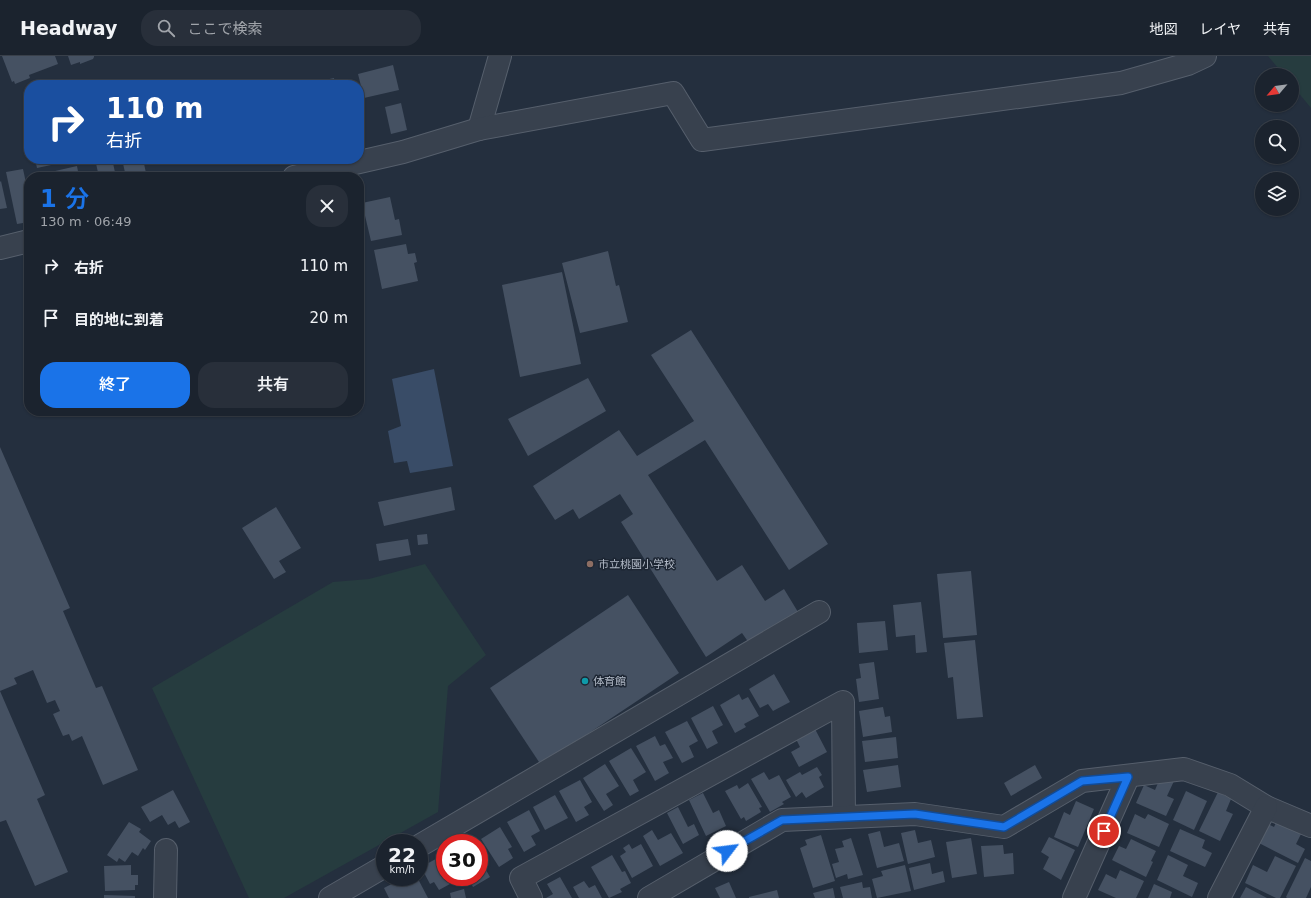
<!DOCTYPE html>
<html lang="ja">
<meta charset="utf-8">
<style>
:root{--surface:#1b232e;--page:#282f3a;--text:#f1f3f6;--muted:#a0a4aa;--line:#39404a;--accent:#1a73e8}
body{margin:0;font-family:"DejaVu Sans","Noto Sans JP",sans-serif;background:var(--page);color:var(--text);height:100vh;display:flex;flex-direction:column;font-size:15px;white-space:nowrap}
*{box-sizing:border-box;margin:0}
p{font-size:13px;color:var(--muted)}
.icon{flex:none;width:22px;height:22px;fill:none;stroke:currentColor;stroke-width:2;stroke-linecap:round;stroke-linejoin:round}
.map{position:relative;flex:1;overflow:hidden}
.panel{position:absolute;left:24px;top:116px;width:340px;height:244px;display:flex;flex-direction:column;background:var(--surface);border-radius:16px;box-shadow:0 1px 3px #0004,0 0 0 1px var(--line)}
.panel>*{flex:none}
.banner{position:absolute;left:24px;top:24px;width:340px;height:84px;border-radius:16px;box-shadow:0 1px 3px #0004,0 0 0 1px var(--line);background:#1a4fa0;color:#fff;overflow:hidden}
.needle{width:26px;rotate:241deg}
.buttons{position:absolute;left:1255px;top:12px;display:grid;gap:8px}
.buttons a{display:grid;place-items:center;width:44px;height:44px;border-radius:50%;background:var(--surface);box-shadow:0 1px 3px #0004,0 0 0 1px var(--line);font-size:20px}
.speed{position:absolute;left:376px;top:778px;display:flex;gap:8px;font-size:20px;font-weight:700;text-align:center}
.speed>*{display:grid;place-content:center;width:52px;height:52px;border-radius:50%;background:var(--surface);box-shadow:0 1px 3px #0004,0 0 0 1px var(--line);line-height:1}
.speed small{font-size:10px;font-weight:400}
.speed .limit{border:6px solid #d22;background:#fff;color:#111}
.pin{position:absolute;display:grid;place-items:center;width:34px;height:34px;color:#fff;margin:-17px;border:2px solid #fff;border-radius:50%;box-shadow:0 1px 4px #0007}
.me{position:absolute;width:44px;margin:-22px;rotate:60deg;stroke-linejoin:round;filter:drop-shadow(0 0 3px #0008)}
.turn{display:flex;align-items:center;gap:14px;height:84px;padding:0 16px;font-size:18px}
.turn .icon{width:52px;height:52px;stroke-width:2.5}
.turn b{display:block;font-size:28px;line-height:34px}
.round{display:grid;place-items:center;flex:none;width:42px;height:42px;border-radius:16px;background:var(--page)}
.head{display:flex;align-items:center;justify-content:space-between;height:68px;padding:0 16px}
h1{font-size:24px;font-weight:600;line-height:30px;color:var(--accent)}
.action{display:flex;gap:8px;margin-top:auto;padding:8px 16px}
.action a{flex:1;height:46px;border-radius:16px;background:var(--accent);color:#fff;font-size:16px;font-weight:600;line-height:46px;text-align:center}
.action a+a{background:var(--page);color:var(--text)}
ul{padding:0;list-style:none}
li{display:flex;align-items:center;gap:12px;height:52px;padding:0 16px}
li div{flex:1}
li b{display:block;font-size:15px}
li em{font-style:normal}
header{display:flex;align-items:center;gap:24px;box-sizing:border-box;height:56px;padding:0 20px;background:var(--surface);border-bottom:1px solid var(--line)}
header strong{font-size:19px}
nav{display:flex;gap:22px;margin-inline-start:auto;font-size:14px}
.search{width:280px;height:36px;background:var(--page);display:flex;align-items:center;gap:10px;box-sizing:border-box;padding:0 14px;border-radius:16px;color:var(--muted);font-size:15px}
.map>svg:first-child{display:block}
</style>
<header>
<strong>Headway</strong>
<div class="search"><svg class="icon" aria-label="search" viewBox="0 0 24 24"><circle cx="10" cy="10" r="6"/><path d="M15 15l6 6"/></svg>ここで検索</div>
<nav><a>地図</a><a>レイヤ</a><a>共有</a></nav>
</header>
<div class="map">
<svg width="1311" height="842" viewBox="0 0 1311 842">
<rect width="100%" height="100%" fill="#242f3e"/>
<!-- green -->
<g fill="#263c3f">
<path d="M1268 0H1311V52L1292 29V19H1284Z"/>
<path d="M425 508 486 599 448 630 438 756 284 842H249L152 632 333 526 369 523Z"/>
</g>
<!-- water -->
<path fill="#394c67" d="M434 313 453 410 410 417 407 405 394 407 388 375 401 370 392 323Z"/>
<!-- building -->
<g fill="#455162">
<path d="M2 0H55L58 8 29 19 30 22 15 28 14 25 12 26Z"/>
<path d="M68 0H94V1L93 3 80 8V6L71 9Z"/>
<path d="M393 9 399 34 364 42 358 18Z"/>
<path d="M334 22 335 29H306V28Z"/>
<path d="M401 47 407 74 391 78 385 51Z"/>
<path d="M35 103H70V105L37 112Z"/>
<path d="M95 103H105L106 108 113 107 116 121H99Z"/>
<path d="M122 103H143L146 117 126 121Z"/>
<path d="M77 110 79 121H43L42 118Z"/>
<path d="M23 113 29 141V166L17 168 6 116Z"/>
<path d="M1 125 7 152 0 153V126Z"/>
<path d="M390 141 395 164 399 163 402 179 371 185 362 147Z"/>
<path d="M406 188 408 198 415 197 417 206 414 207 418 225 382 233 374 194Z"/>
<path d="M608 195 616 230 619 229 628 266 580 277 562 207Z"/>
<path d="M562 216 581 308 520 321 502 229Z"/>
<path d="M691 274 828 488 789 514 705 384 648 419 717 525 742 509 765 545 784 533 798 556 749 587 742 577 706 601 621 466 633 458 620 438 579 463 573 453 555 464 533 430 619 374 637 400 694 365 651 299Z"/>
<path d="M588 322 606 355 528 400 508 363Z"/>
<path d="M0 391 70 552 63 555 96 632 102 630 138 714 103 729 82 680 72 685 69 678 63 680 53 658 60 655 55 644 47 647 33 614 14 622 17 628 0 635 45 739 37 743 68 816 35 830 6 764 0 766Z"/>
<path d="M451 431 455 454 384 470 378 446Z"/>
<path d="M276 451 301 492 279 505 286 516 274 523 242 472Z"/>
<path d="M427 478 428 488 418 489 417 479Z"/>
<path d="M408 483 411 499 379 505 376 488Z"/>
<path d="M971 515 977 579 943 582 937 518Z"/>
<path d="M628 539 679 617 541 709 490 632Z"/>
<path d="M921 546 927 596 916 597 915 579 896 581 893 549Z"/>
<path d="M885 565 888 594 859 597 857 567Z"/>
<path d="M975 584 983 661 957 663 953 621 948 622 944 587Z"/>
<path d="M874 606 879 643 859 646 856 623 861 622 859 608Z"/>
<path d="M774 618 790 646 773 655 768 648 760 652 749 633Z"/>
<path d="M739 638 742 644 748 641 759 660 744 668 746 671 735 677 720 649Z"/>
<path d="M713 650 723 669 712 675 718 687 707 693 691 662Z"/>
<path d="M883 651 885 661 890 660 892 676 863 681 859 655Z"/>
<path d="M687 665 698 685 689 690 694 701 682 707 665 676Z"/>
<path d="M815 673 827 696 799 711 791 696 800 691 796 683Z"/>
<path d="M655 680 660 690 665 688 673 702 663 706 669 717 655 725 636 690Z"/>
<path d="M896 681 898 702 865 706 862 685Z"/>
<path d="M631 692 646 716 633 724 639 735 630 740 609 705Z"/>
<path d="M605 708 619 730 606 738 613 749 604 755 583 722Z"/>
<path d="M898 709 901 731 867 736 863 714Z"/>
<path d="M1035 709 1042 722 1011 740 1004 727Z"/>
<path d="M817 711 822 719 819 721 824 731 806 742 802 736 796 741 786 724 800 716 802 719Z"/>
<path d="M764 716 769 724 779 719 791 741 782 746 784 748 770 756 751 723Z"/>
<path d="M1161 720 1174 725 1167 740 1174 743 1166 760 1136 747 1144 729 1155 734Z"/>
<path d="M580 724 592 746 584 751 589 759 576 766 559 735Z"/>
<path d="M748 727 762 751 759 752 761 756 746 765 744 761 741 763 725 735 737 729 739 733Z"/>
<path d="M173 734 190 766 179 772 175 765 168 769 162 759 150 766 141 751Z"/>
<path d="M1186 735 1207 745 1194 774 1173 764Z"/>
<path d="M1218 736 1231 743 1226 755 1233 758 1220 785 1199 775Z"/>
<path d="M703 737 713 757 719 754 726 770 706 780 689 744Z"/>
<path d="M555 739 568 762 545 774 533 751Z"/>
<path d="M1076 745 1094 753 1078 791 1054 781 1064 756 1070 759Z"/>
<path d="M678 751 688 771 694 768 699 779 683 788 667 757Z"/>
<path d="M529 754 540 775 531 780 536 789 524 796 507 766Z"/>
<path d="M1135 758 1145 763 1148 758 1169 768 1159 791 1127 777Z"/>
<path d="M1279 760 1304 772 1296 788 1305 793 1298 807 1257 786 1266 767 1274 771Z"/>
<path d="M129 766 141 773 139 776 151 785 145 794 143 792 138 800 132 796 125 806 119 802 117 806 107 799Z"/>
<path d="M500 771 512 791 508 793 513 802 499 811 481 783Z"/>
<path d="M1180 773 1205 784 1202 792 1212 797 1205 811 1170 795Z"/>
<path d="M652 774 658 784 671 777 683 797 660 810 643 780Z"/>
<path d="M915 774 918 787 931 784 935 801 908 808 901 777Z"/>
<path d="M880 775 884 791 899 787 904 805 877 812 868 778Z"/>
<path d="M821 779 835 825 813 832 800 792 807 789 805 784Z"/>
<path d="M1049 781 1075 794 1061 824 1043 813 1049 801 1041 796Z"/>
<path d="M851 782 863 819 848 823 847 818 836 822 832 808 839 806 835 793 844 791 842 785Z"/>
<path d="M971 782 977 818 952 822 946 786Z"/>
<path d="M1131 783 1156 795 1151 805 1153 806 1146 821 1112 804 1119 790 1126 793Z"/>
<path d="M629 788 632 793 641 788 653 810 632 822 620 800 626 796 623 792Z"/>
<path d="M1003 789 1004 798 1013 797 1014 818 984 821 981 790Z"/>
<path d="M445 798V821L461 822 439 834 434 826 430 828 421 811Z"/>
<path d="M612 799 622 816 625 815 631 827 620 833 622 836 609 842 591 811Z"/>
<path d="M1168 799 1188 809 1183 820 1198 827 1192 841 1157 824Z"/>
<path d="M1275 800 1296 810 1280 842H1276L1245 827 1253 809 1267 816Z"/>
<path d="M479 802 490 821 473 831 468 821H479Z"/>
<path d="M1305 802 1311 805V831L1306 842H1287L1286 841Z"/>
<path d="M930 807 932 818 943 815 945 826 914 834 909 812Z"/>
<path d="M131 809V819H138V829H135V834L105 835 104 810Z"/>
<path d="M905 809 911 835 877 842 872 823 883 820 881 815Z"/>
<path d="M1120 814 1144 825 1136 842H1116L1098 834 1106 818 1116 823Z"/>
<path d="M405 821H417L428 842H389L384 832Z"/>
<path d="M560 821 572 842H546L553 838 547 828Z"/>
<path d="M584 825 589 832 595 829 602 842H579L573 831Z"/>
<path d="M729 826 736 842H720L715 832Z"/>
<path d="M862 826 863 832 870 831 872 842H843L840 831Z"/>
<path d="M1154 828 1172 836 1170 842H1148Z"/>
<path d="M1246 831 1267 842H1240Z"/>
<path d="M833 832 835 842H815L813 837Z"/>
<path d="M464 833 466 842H451L450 837Z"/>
<path d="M777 834 779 842H749V841Z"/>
<path d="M104 839 135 840V842H104Z"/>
</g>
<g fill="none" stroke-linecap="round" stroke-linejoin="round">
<!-- minor casing -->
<g stroke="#565f6c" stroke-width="24">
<g id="minor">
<path d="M479 73 500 0"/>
<path d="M294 121 403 96 479 73 673 37 702 84 1121 27 1188 8 1205 0"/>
<path d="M0 192 29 185"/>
<path d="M419 790 819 556"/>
<path d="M165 842 166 794"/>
<path d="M330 842 385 810"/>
<path d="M531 842 521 822 843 646 844 760"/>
<path d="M649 842 782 764 915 758 1004 771 1082 725 1184 713 1230 729 1266 751 1311 770"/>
<path d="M1074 842 1128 721"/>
<path d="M1219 842 1266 751"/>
</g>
</g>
<!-- minor -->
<use href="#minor" stroke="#38414e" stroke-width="22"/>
</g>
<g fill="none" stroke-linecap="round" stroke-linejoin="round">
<!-- route casing -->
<g stroke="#114b97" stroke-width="10">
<path id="route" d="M727 795 782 764 915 758 1004 771 1082 725 1128 721 1104 775"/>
</g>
<!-- route -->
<use href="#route" stroke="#1a73e8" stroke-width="7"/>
</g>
<!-- markers -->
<circle fill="#8d6e63" stroke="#1d2633" stroke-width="1.5" cx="590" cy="508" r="4"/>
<circle fill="#0f9aa8" stroke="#1d2633" stroke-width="1.5" cx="585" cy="625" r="4"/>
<g text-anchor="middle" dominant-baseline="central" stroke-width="3" stroke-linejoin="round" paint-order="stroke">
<!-- poi labels -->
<g font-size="11" fill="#b4bcc9" stroke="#1d2633" text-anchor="start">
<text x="598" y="508">市立桃園小学校</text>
<text x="593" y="625">体育館</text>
</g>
</g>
</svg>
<div class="buttons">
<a><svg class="needle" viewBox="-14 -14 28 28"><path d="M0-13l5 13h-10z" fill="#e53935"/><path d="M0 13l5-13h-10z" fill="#a0a4aa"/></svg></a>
<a><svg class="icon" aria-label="search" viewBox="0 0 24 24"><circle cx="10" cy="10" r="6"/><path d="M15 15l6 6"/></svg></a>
<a><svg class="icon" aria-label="layers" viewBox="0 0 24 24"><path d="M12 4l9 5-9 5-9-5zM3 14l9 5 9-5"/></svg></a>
</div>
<div class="speed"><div>22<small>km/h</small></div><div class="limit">30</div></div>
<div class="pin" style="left:1104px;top:775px;background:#d93025"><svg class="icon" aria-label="arrive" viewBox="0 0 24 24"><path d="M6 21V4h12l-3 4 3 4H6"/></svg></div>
<svg class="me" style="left:727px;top:795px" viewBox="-20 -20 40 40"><circle r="19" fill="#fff"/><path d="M0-13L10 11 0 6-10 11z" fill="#1a73e8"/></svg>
<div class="banner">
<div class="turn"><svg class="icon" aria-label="right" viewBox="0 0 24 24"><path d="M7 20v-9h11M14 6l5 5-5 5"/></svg><div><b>110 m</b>右折</div></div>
</div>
<section class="panel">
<div class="head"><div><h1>1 分</h1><p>130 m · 06:49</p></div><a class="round"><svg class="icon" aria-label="close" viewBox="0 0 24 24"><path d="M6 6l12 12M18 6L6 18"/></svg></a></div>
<ul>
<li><svg class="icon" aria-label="right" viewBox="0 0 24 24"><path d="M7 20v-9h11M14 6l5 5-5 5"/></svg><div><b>右折</b></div><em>110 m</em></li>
<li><svg class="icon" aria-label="arrive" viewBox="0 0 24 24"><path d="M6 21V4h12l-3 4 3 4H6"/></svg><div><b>目的地に到着</b></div><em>20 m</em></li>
</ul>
<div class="action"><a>終了</a><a>共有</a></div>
</section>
</div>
